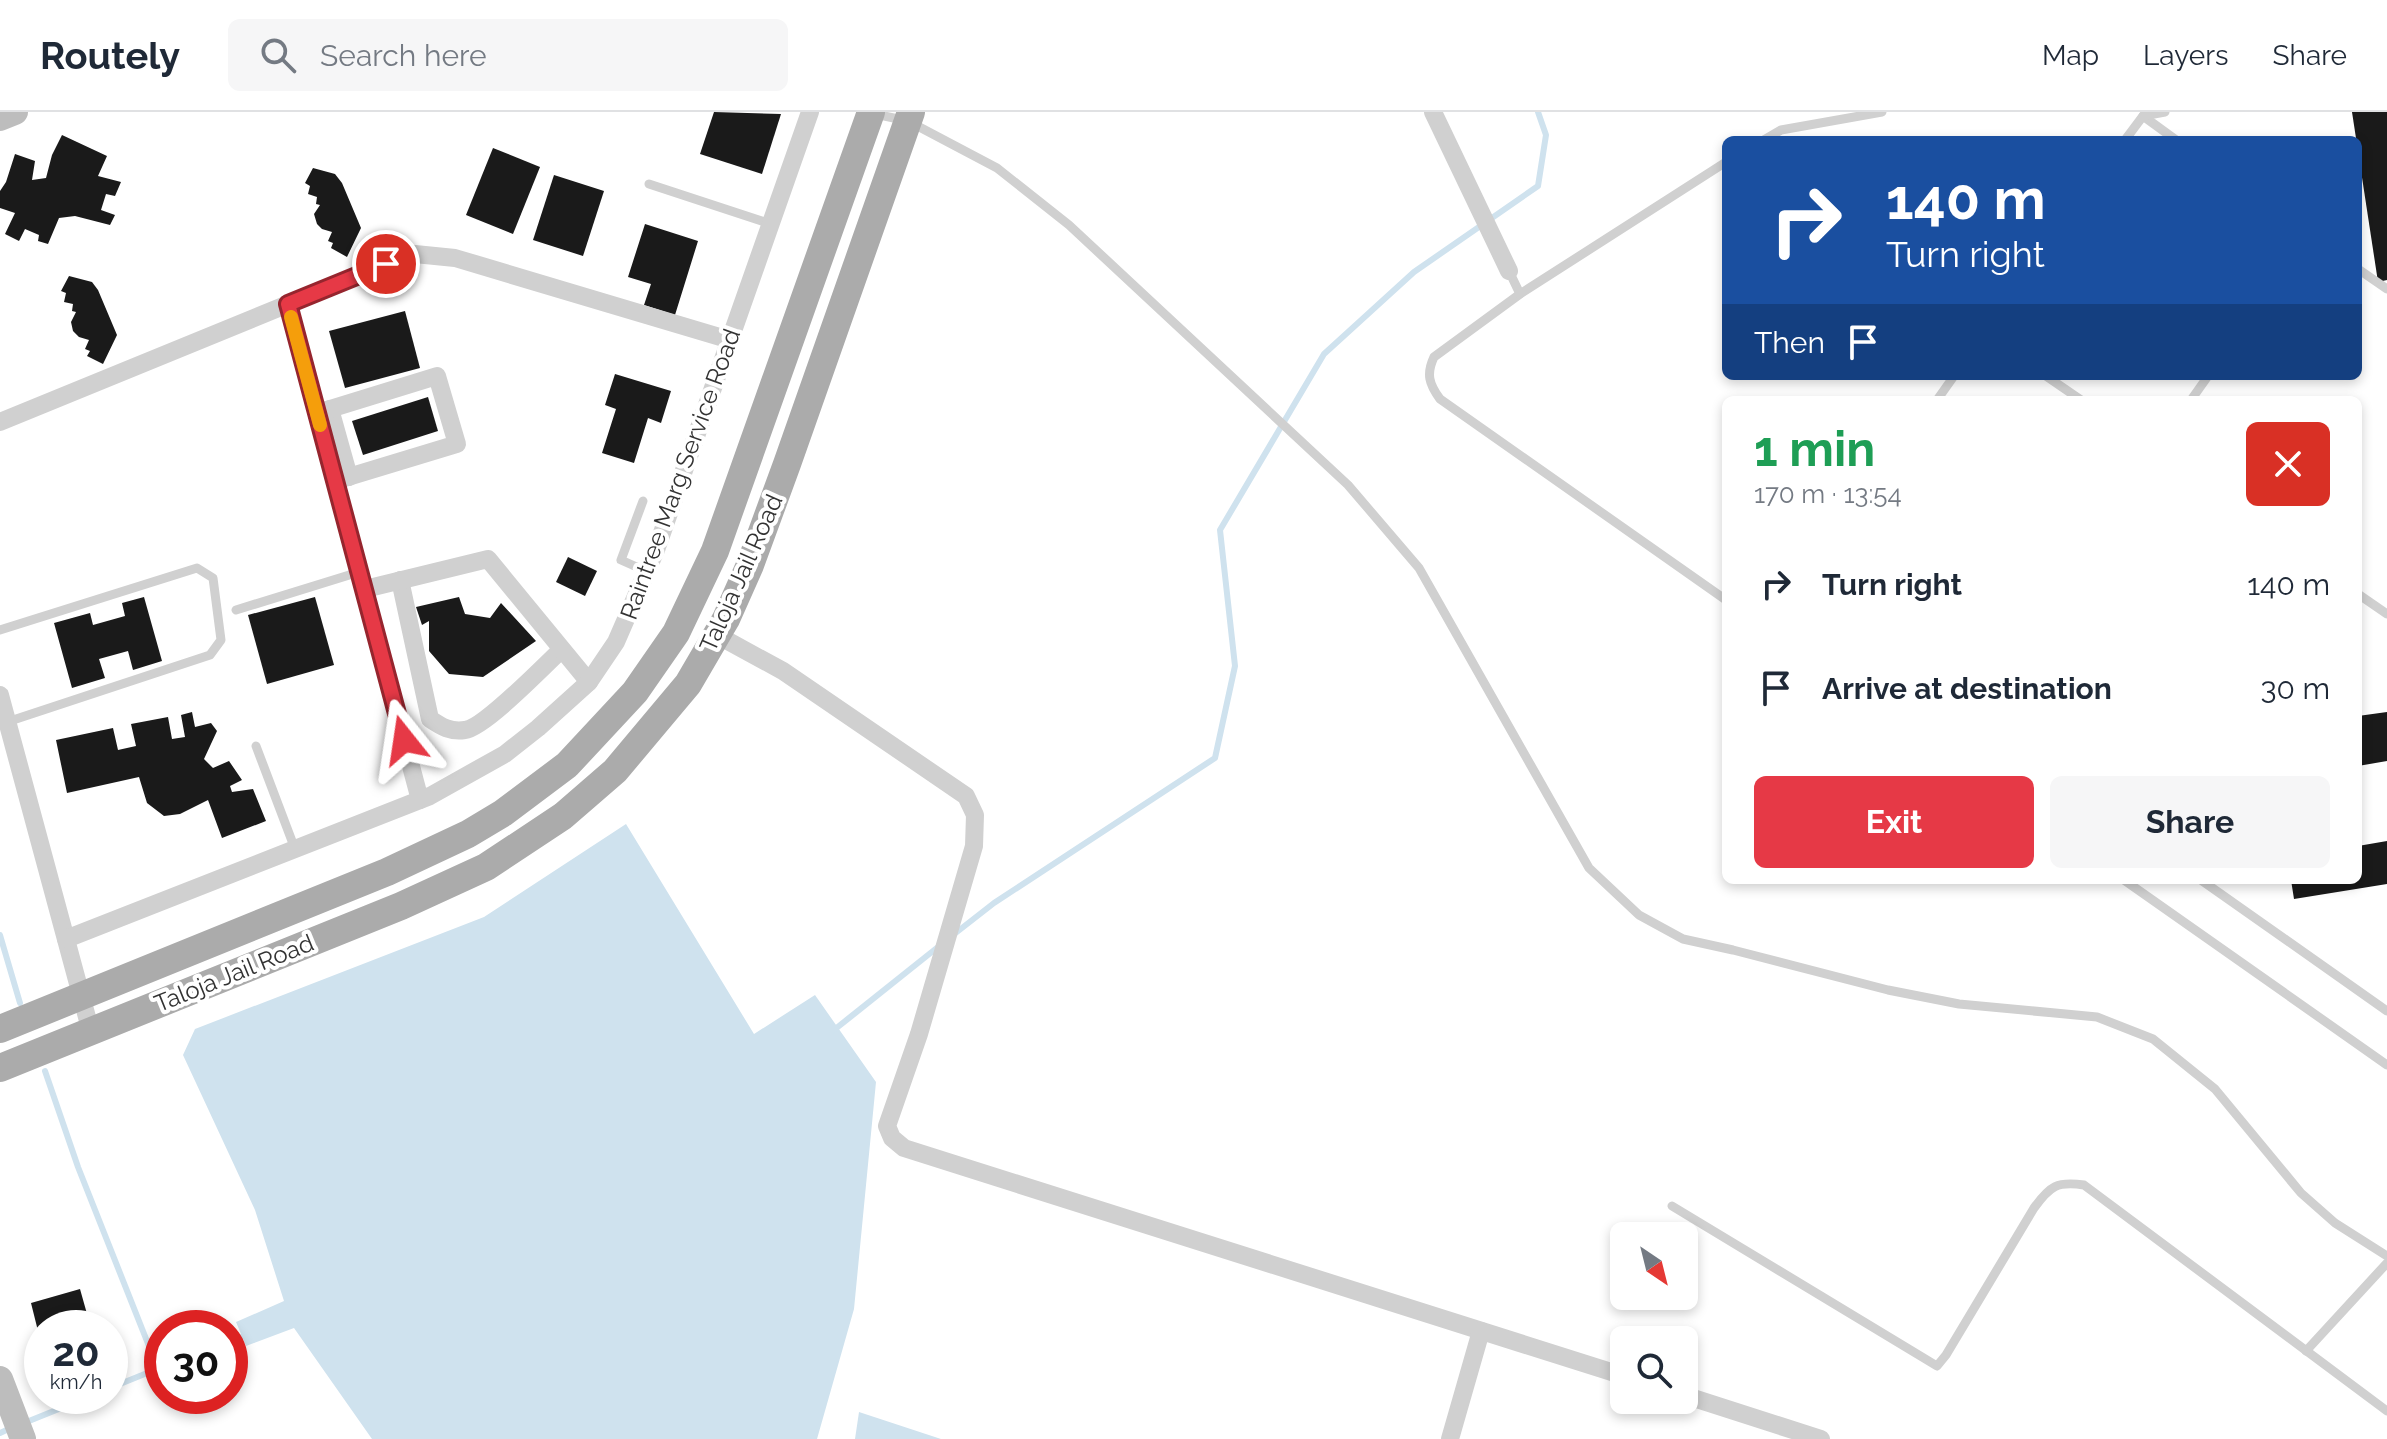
<!DOCTYPE html>
<meta charset="utf-8">
<style>
:root{--surface:#fff;--page:#f6f6f7;--text:#1f2937;--muted:#747a83;--line:#e0e1e3;--accent:#e63946}
body{margin:0;font-family:Raleway,sans-serif;background:var(--page);color:var(--text);height:100vh;display:flex;flex-direction:column;font-size:30px;white-space:nowrap}
*{box-sizing:border-box;margin:0}
p{font-size:26px;color:var(--muted)}
.icon{flex:none;width:44px;height:44px;fill:none;stroke:currentColor;stroke-width:2;stroke-linecap:round;stroke-linejoin:round}
.map{position:relative;flex:1;overflow:hidden}
.details{position:absolute;left:1722px;top:284px;width:640px;height:488px;display:flex;flex-direction:column;background:var(--surface);border-radius:12px;box-shadow:0 4px 12px #0003}
.details>*{flex:none}
.guide{position:absolute;left:1722px;top:24px;width:640px;height:244px;border-radius:12px;box-shadow:0 4px 12px #0003;background:#1a4fa0;color:#fff;overflow:hidden}
.needle{width:52px;rotate:145deg}
.buttons{position:absolute;left:1610px;top:1110px;display:grid;gap:16px}
.buttons a{display:grid;place-items:center;width:88px;height:88px;border-radius:12px;background:var(--surface);box-shadow:0 4px 12px #0003;font-size:40px}
.speed{position:absolute;left:24px;top:1198px;display:flex;gap:16px;font-size:40px;font-weight:700;text-align:center}
.speed>*{display:grid;place-content:center;width:104px;height:104px;border-radius:50%;background:var(--surface);box-shadow:0 4px 12px #0003;line-height:1}
.speed small{font-size:20px;font-weight:400}
.speed .limit{border:12px solid #d22;background:#fff;color:#111}
.pin{position:absolute;display:grid;place-items:center;width:68px;height:68px;color:#fff;margin:-34px;border:4px solid #fff;border-radius:50%;box-shadow:0 2px 8px #0007}
.me{position:absolute;width:88px;margin:-44px;rotate:345deg;stroke-linejoin:round;filter:drop-shadow(0 0 6px #0008)}
.turn{display:flex;align-items:center;gap:28px;height:168px;padding:0 32px;font-size:36px}
.turn .icon{width:104px;height:104px;stroke-width:2.5}
.turn b{display:block;font-size:56px;line-height:68px}
.then{display:flex;align-items:center;height:76px;padding:0 32px;background:#0003;gap:16px;font-size:30px}
.round{display:grid;place-items:center;flex:none;width:84px;height:84px;border-radius:12px;background:var(--page)}
.summary{display:flex;align-items:center;justify-content:space-between;height:136px;padding:0 32px}
h1{font-size:48px;font-weight:700;line-height:60px;color:#1e9e55}
.button{display:flex;gap:16px;margin-top:auto;padding:16px 32px}
.button a{flex:1;height:92px;border-radius:12px;background:var(--accent);color:#fff;font-size:32px;font-weight:700;line-height:92px;text-align:center}
.button a+a{background:var(--page);color:var(--text)}
ul{padding:0;list-style:none}
li{display:flex;align-items:center;gap:24px;height:104px;padding:0 32px}
li div{flex:1}
li b{display:block;font-size:30px}
li em{font-style:normal}
header{display:flex;align-items:center;gap:48px;box-sizing:border-box;height:112px;padding:0 40px;background:var(--surface);border-bottom:2px solid var(--line)}
header strong{font-size:38px}
nav{display:flex;gap:44px;margin-inline-start:auto;font-size:28px}
.search{width:560px;height:72px;background:var(--page);display:flex;align-items:center;gap:20px;box-sizing:border-box;padding:0 28px;border-radius:12px;color:var(--muted);font-size:30px}
.map>svg:first-child{display:block}
</style>
<header>
<strong>Routely</strong>
<div class="search"><svg class="icon" aria-label="search" viewBox="0 0 24 24"><circle cx="10" cy="10" r="6"/><path d="M15 15l6 6"/></svg>Search here</div>
<nav><a>Map</a><a>Layers</a><a>Share</a></nav>
</header>
<div class="map">
<svg width="2387" height="1327" viewBox="0 0 2387 1327">
<rect width="100%" height="100%" fill="#fff"/>
<!-- water -->
<g fill="#cfe2ee">
<path d="M626 712 754 922 815 883 876 970 854 1197 817 1327H372L294 1216 246 1234 236 1210 284 1189 255 1098 183 943 195 917 484 805Z"/>
<path d="M859 1300 941 1327H855Z"/>
</g>
<g fill="none" stroke-linecap="round" stroke-linejoin="round">
<!-- stream -->
<g stroke="#cfe2ee" stroke-width="6">
<path d="M0 823 20 891"/>
<path d="M953 823 994 791 1215 646 1235 554 1220 418 1324 242 1414 160 1538 74 1546 23 1538 0"/>
<path d="M834 918 938 835"/>
<path d="M45 959 78 1055 158 1257"/>
<path d="M230 1229 247 1223"/>
<path d="M110 1276 162 1255"/>
<path d="M24 1311 91 1284"/>
<path d="M0 1321 13 1315"/>
</g>
</g>
<!-- building -->
<g fill="#1a1a1a">
<path d="M714 0 781 2 762 62 700 42Z"/>
<path d="M2352 0H2387V168L2378 170Z"/>
<path d="M62 23 107 44 98 64 121 70 115 84 106 82 101 98 115 103 110 113 75 104 59 106 48 132 38 129 39 123 25 117 19 129 5 122 15 101 0 96V79L6 70 15 42 35 49 32 68 46 66 52 43Z"/>
<path d="M493 36 540 55 513 122 466 103Z"/>
<path d="M313 56 335 62 342 71 361 116 347 145 331 136 333 131 328 129 332 120 322 117 317 112 314 102 320 93 316 92 317 85 308 82 310 74 305 71Z"/>
<path d="M554 63 604 79 583 144 533 128Z"/>
<path d="M645 112 698 129 675 203 644 193 651 172 628 165Z"/>
<path d="M69 164 92 170 98 178 117 223 103 252 87 244 90 239 85 237 89 228 79 225 73 219 71 210 76 200 72 199 73 192 64 190 66 181 61 179Z"/>
<path d="M405 199 420 256 345 276 329 219Z"/>
<path d="M615 262 671 279 661 311 648 306 634 351 602 341 616 297 605 293Z"/>
<path d="M428 285 438 319 363 343 352 309Z"/>
<path d="M568 445 597 459 585 484 556 470Z"/>
<path d="M144 485 162 549 133 558 128 539 99 547 105 566 72 576 54 511 90 501 93 513 125 504 122 491Z"/>
<path d="M315 485 334 553 267 572 248 503Z"/>
<path d="M459 485 465 502 490 506 501 491 536 529 483 565 449 562 429 539V509L422 513 416 495Z"/>
<path d="M192 600 195 615 211 611 217 619 204 647 213 656 229 649 242 668 230 674 232 680 253 677 266 709 222 726 208 688 180 702 164 704 147 691 139 665 67 681 56 628 113 616 118 638 136 634 131 612 168 605 172 627 185 625 181 603Z"/>
<path d="M2387 600V649L2358 654V604Z"/>
<path d="M2387 729V772L2294 787 2291 768H2358V734Z"/>
<path d="M80 1177 89 1209 64 1216H42V1222L39 1223 31 1191Z"/>
</g>
<g fill="none" stroke-linecap="round" stroke-linejoin="round">
<!-- lane -->
<g stroke="#d0d0d0" stroke-width="9">
<path d="M875 2 908 9 997 56 1069 113 1348 373 1419 456 1589 756 1639 803 1683 827 1733 838 1888 878 1959 892 2097 905 2153 927 2215 977 2301 1081 2335 1111 2387 1144"/>
<path d="M2143 4 2176 28"/>
<path d="M1764 28 1781 18 1882 0"/>
<path d="M2125 28 2143 4 2165 0"/>
<path d="M1726 50 1520 182 1434 245C1426 262 1429 272 1440 287L1726 488"/>
<path d="M649 72 771 112"/>
<path d="M2358 157 2387 177"/>
<path d="M1509 159 1520 182"/>
<path d="M2046 264 2081 288"/>
<path d="M1937 288 1954 264"/>
<path d="M2191 288 2208 264"/>
<path d="M643 389 621 448 648 460"/>
<path d="M2358 482 2387 502"/>
<path d="M236 498 359 460"/>
<path d="M0 518 197 456 213 466 221 528 210 543 7 610"/>
<path d="M256 634 295 737"/>
<path d="M2124 768 2387 953"/>
<path d="M2201 768 2387 899"/>
<path d="M1672 1094 1937 1254 1946 1243 2034 1096C2050 1074 2057 1069 2084 1073L2387 1299"/>
<path d="M2306 1239 2387 1151"/>
</g>
<!-- street -->
<g stroke="#d0d0d0" stroke-width="18">
<path d="M1433 0 1509 159"/>
<path d="M288 192 420 688"/>
<path d="M330 297 349 365"/>
<path d="M317 301 437 264 457 332 335 369"/>
<path d="M0 310 386 152 415 142 455 146 730 228"/>
<path d="M400 468 430 607C442 615 450 620 465 618 484 616 544 554 561 538"/>
<path d="M365 477 488 447 589 570"/>
<path d="M717 523 783 559 966 684 975 703 974 734 919 922 887 1014 892 1026 904 1036 1624 1264"/>
<path d="M0 583 91 920"/>
<path d="M66 827 430 684 505 642 538 616 589 570 616 530 656 438 810 0"/>
<path d="M1684 1283 1821 1327"/>
<path d="M1450 1327 1481 1219"/>
</g>
<!-- secondary -->
<g stroke="#bdbdbd" stroke-width="26">
<path d="M0 6 15 0"/>
<path d="M0 1267 23 1327"/>
</g>
<!-- primary -->
<g stroke="#ababab" stroke-width="28">
<path d="M0 917 387 760 468 722 503 701 567 653 635 580 676 521 715 439 871 0"/>
<path d="M0 956 401 794 486 755 563 704 615 659 688 572 726 507 750 453 787 352 911 0"/>
</g>
</g>
<g fill="none" stroke-linecap="round" stroke-linejoin="round">
<!-- route casing -->
<g stroke="#96252e" stroke-width="20">
<path id="route" d="M386 152 288 192 404 628"/>
</g>
<!-- route -->
<use href="#route" stroke="#e63946" stroke-width="14"/>
<!-- slow -->
<path stroke="#f59e0b" stroke-width="14" d="M291 205 320 313"/>
</g>
<g text-anchor="middle" dominant-baseline="central" stroke-width="8" stroke-linejoin="round" paint-order="stroke">
<!-- street labels -->
<g font-size="24" fill="#333" stroke="#fff">
<text transform="translate(680 362) rotate(-70)">Raintree Marg Service Road</text>
<text transform="translate(741 461) rotate(-66)">Taloja Jail Road</text>
<text transform="translate(234 861) rotate(-22)">Taloja Jail Road</text>
</g>
</g>
</svg>
<div class="buttons">
<a><svg class="needle" viewBox="-14 -14 28 28"><path d="M0-13l5 13h-10z" fill="#e53935"/><path d="M0 13l5-13h-10z" fill="#747a83"/></svg></a>
<a><svg class="icon" aria-label="search" viewBox="0 0 24 24"><circle cx="10" cy="10" r="6"/><path d="M15 15l6 6"/></svg></a>
</div>
<div class="speed"><div>20<small>km/h</small></div><div class="limit">30</div></div>
<div class="pin" style="left:386px;top:152px;background:#d93025"><svg class="icon" aria-label="arrive" viewBox="0 0 24 24"><path d="M6 21V4h12l-3 4 3 4H6"/></svg></div>
<svg class="me" style="left:404px;top:628px" viewBox="-20 -20 40 40"><path d="M0-17L14 15 0 8-14 15z" fill="#e63946" stroke="#fff" stroke-width="4"/></svg>
<div class="guide">
<div class="turn"><svg class="icon" aria-label="right" viewBox="0 0 24 24"><path d="M7 20v-9h11M14 6l5 5-5 5"/></svg><div><b>140 m</b>Turn right</div></div>
<div class="then">Then<svg class="icon" aria-label="arrive" viewBox="0 0 24 24"><path d="M6 21V4h12l-3 4 3 4H6"/></svg></div>
</div>
<section class="details">
<div class="summary"><div><h1>1 min</h1><p>170 m · 13:54</p></div><a class="round" style="background:#d93025;color:#fff"><svg class="icon" aria-label="close" viewBox="0 0 24 24"><path d="M6 6l12 12M18 6L6 18"/></svg></a></div>
<ul>
<li><svg class="icon" aria-label="right" viewBox="0 0 24 24"><path d="M7 20v-9h11M14 6l5 5-5 5"/></svg><div><b>Turn right</b></div><em>140 m</em></li>
<li><svg class="icon" aria-label="arrive" viewBox="0 0 24 24"><path d="M6 21V4h12l-3 4 3 4H6"/></svg><div><b>Arrive at destination</b></div><em>30 m</em></li>
</ul>
<div class="button"><a>Exit</a><a>Share</a></div>
</section>
</div>
